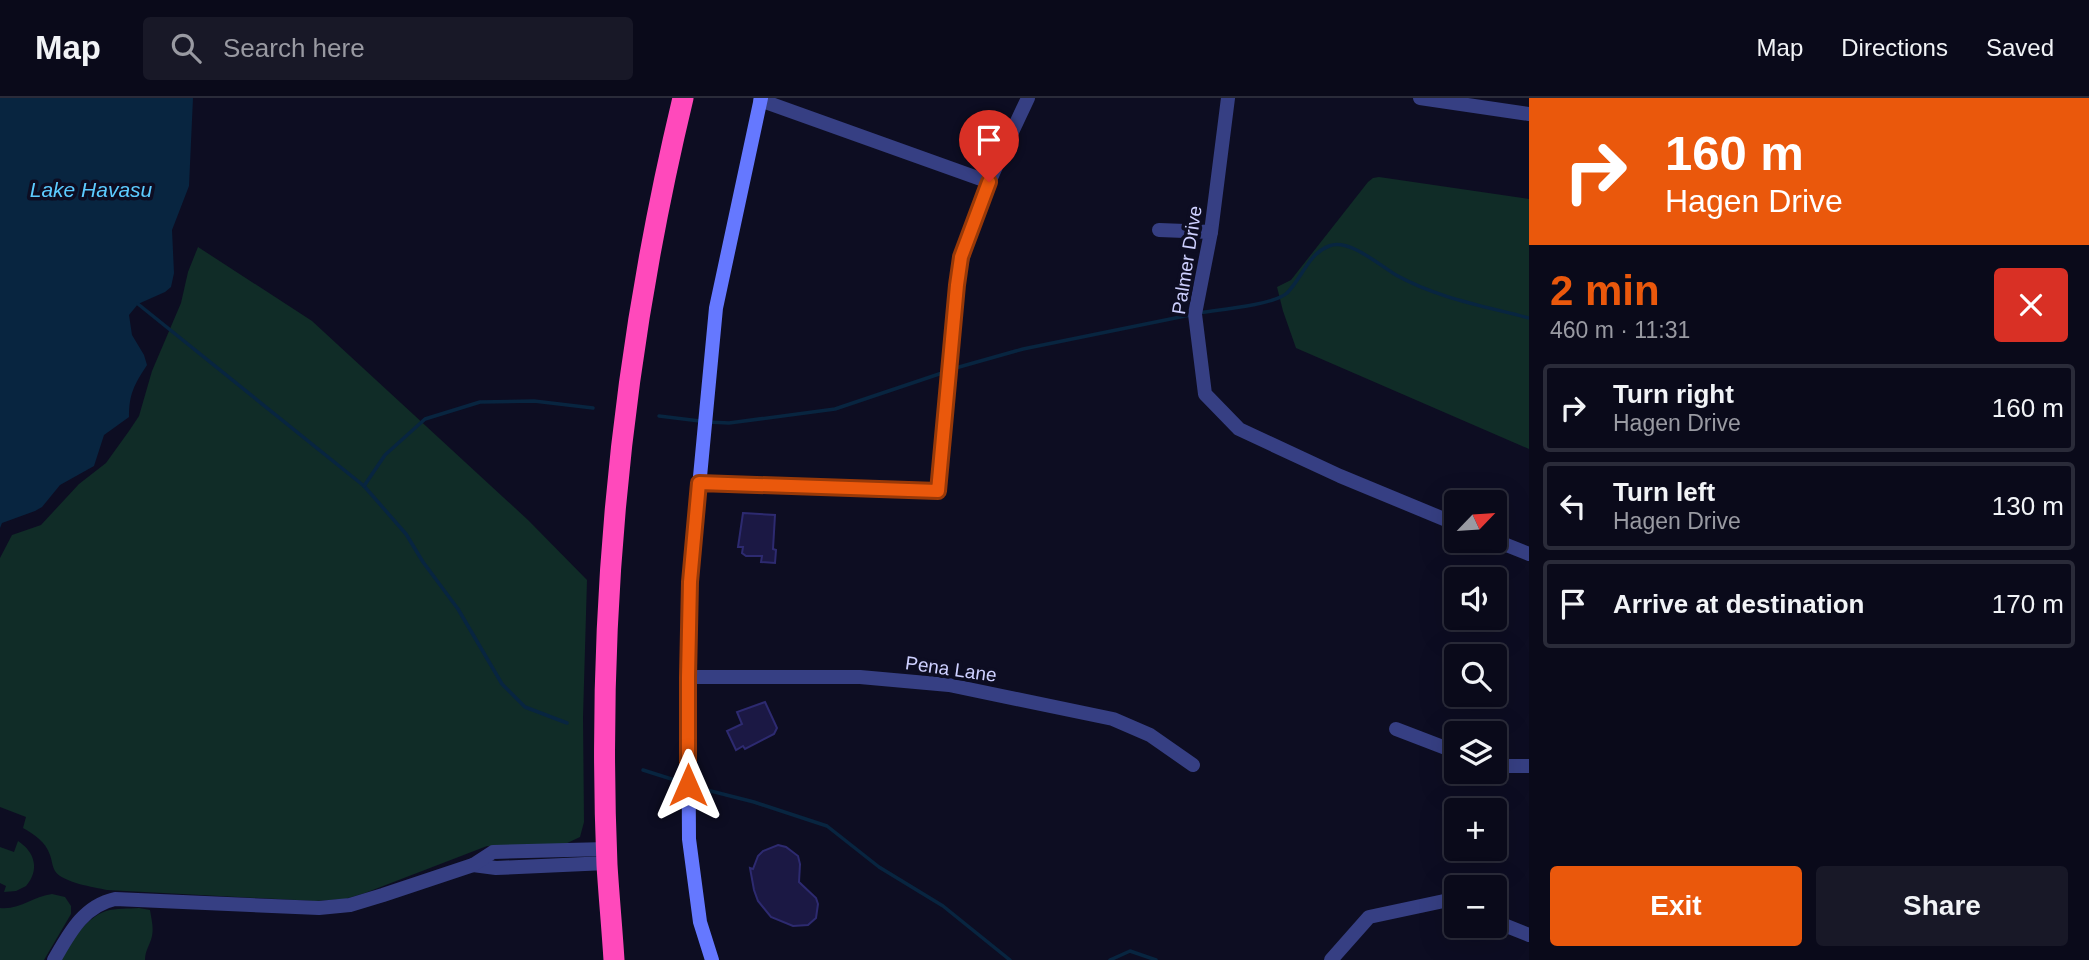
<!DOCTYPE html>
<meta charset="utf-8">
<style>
:root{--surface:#0a0a1a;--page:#181827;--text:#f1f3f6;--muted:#999aa2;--line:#2a2b39;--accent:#ea580c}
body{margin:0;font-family:Helvetica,sans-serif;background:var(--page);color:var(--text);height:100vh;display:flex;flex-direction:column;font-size:26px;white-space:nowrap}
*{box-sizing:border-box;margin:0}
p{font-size:23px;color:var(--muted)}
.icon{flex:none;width:38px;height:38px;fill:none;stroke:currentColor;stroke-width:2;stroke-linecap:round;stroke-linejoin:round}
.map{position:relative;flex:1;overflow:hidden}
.drawer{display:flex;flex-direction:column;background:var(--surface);width:560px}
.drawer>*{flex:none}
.guide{background:#ea580c;color:#fff;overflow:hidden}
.needle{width:46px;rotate:65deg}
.buttons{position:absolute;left:1444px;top:392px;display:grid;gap:14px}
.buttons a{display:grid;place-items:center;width:63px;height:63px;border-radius:7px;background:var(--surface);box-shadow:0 7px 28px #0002,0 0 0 2px var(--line);font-size:35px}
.pin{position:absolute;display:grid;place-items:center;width:60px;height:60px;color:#fff;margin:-72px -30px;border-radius:50% 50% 50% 0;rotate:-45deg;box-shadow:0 0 7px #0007}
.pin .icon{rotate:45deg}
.me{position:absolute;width:77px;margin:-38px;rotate:0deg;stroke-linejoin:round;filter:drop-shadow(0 0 5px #0008)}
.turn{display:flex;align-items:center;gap:24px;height:147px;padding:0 21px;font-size:32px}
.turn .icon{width:91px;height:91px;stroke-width:2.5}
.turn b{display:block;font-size:49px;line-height:60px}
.round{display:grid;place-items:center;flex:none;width:74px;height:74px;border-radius:7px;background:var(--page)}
.summary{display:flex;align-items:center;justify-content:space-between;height:119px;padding:0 21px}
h1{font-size:42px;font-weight:700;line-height:52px;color:var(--accent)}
.button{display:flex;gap:14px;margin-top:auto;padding:14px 21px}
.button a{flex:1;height:80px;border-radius:7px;background:var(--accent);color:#fff;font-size:28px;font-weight:700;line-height:80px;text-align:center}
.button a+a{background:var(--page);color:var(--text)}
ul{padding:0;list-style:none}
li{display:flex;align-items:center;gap:21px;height:88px;margin:0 14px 10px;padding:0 7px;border:4px solid var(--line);border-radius:7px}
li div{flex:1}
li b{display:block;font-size:26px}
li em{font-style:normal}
header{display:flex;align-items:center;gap:42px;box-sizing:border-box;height:98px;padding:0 35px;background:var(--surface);border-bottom:2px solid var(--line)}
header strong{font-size:33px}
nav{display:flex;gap:38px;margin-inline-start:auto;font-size:24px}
.search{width:490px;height:63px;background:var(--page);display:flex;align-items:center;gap:18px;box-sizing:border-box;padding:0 24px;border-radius:7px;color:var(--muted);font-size:26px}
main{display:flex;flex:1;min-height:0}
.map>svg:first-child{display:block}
</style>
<header>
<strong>Map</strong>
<div class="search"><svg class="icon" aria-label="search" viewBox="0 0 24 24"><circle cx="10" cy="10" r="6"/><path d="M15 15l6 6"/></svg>Search here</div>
<nav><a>Map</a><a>Directions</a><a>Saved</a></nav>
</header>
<main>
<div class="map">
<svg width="1529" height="862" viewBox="0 0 1529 862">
<rect width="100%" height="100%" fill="#0d0d22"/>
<!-- green -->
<g fill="#102c27">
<path d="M1379 79 1529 101V351L1296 250 1283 213 1277 189 1291 182 1368 84 1373 80Z"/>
<path d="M198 149 312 223 528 422 587 482 583 619 584 724 580 739 561 748H487L365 795 345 801 315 803 107 792C94 789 63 785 55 773 52 768 52 762 50 757 45 743 35 737 23 730L26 719 0 709V460L12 437 41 427 79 386 106 365 129 333 139 318 152 273 181 205 188 174Z"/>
<path d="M18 743C35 754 40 772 26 788L16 793 4 794 6 788 0 785V749L14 754Z"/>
<path d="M52 796 65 799 71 808V816L44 862H0V810C20 812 34 798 52 796Z"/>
<path d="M139 810 150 812C151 819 154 830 152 838 150 847 145 852 145 862H62C70 843 86 820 106 813 116 810 128 811 139 810Z"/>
</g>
<!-- water -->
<path fill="#082540" d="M0 0H193L189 88 172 132 174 175 171 189 165 194 138 206 129 217 132 237 144 257 147 267C134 287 129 296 129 319L104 337 94 368 60 387 42 409 35 413 2 425 0 430Z"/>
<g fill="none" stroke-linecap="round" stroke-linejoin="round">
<!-- stream -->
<g stroke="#082540" stroke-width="3.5">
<path d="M138 206 364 388 406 436 423 464 458 511 502 586 525 609 567 625"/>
<path d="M1198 215C1217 212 1274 207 1287 195 1302 180 1308 156 1329 148 1349 140 1379 167 1396 177 1437 200 1484 208 1529 220"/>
<path d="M952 271 1023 251 1190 217"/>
<path d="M659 318 700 323"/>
<path d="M708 324 729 325 835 311 945 274"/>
<path d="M364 388 385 357 425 321 480 304 534 303 593 310"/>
<path d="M643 672 684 685"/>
<path d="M691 688 754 704 827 728 879 769 943 808 1010 862"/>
<path d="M1110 862 1130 853 1156 862"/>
</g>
</g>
<!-- building -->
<g fill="#1b1844" stroke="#2d2a70" stroke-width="2">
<path d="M743 415 775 417 773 451 776 452 775 465 761 464 762 458H746L742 455 743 449H738Z"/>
<path d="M765 604 777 630 774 636 745 651 743 648 736 652 727 633 742 626 737 614Z"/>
<path d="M778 747 786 749 798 758 800 766 799 784 816 800 818 806 816 820 808 827 793 828 771 819 758 803 754 792 750 770 753 771 758 758 763 753Z"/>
</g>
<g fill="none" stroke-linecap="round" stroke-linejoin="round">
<!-- street -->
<g stroke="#363f83" stroke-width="14">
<path d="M1228 0 1211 134 1195 216 1205 296 1239 331 1340 378 1456 426"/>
<path d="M1420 0 1529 16"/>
<path d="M760 2 989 84"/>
<path d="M1159 132 1211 134"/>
<path d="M699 385 938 393 957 187C968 121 1000 60 1028 0"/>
<path d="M1494 442 1529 456"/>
<path d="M688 579H860L949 587 1113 621 1150 637 1193 667"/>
<path d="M1396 631 1456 654"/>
<path d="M1494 668H1529"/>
<path d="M473 767 496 770 607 765"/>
<path d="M1494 823 1529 837"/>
<path d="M54 862C69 836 83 808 115 801L319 810 350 807 383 797 473 767 493 754 607 751"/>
<path d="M1331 862 1369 819 1444 803 1456 808"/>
</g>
<!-- secondary -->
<path stroke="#6578ff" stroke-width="14" d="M712 862 700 824 689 741 688 579 690 484 716 210 761 0"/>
<!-- highway -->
<path stroke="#ff49bb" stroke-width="21" d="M614 862C612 830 609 799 607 767 596 510 623 250 683 0"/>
</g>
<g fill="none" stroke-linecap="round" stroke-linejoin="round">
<!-- route casing -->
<g stroke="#983908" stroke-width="18">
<path id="route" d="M688 687V579L690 484 699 385 938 393 957 187 961 159 989 84"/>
</g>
<!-- route -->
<use href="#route" stroke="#ea580c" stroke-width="12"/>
</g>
<g text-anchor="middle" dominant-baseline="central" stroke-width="7" stroke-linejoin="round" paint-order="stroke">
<!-- street labels -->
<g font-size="19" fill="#ced0ff" stroke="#0d0d22">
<text transform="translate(1187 162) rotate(-81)">Palmer Drive</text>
<text transform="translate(951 571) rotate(8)">Pena Lane</text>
</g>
<!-- water labels -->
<g font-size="21" font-style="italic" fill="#5ccbff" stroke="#0d0d22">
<text x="91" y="91">Lake Havasu</text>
</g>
</g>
</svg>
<div class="buttons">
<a><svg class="needle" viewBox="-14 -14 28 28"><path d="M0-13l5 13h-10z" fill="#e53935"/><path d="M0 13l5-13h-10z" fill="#999aa2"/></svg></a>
<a><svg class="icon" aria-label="sound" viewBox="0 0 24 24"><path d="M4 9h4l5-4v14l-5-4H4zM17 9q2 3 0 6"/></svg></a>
<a><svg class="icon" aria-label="search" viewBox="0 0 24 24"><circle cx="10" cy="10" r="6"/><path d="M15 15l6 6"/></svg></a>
<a><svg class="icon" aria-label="layers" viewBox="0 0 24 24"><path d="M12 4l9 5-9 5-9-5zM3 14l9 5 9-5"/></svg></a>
<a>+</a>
<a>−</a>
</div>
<div class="pin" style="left:989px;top:84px;background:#d93025"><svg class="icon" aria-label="arrive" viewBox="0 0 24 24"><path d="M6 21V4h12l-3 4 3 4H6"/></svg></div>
<svg class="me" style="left:688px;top:687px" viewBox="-20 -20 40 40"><path d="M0-17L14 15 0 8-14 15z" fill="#ea580c" stroke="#fff" stroke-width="4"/></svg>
</div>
<section class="drawer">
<div class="guide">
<div class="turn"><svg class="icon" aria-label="right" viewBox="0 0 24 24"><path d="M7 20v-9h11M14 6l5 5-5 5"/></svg><div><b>160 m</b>Hagen Drive</div></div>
</div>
<div class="summary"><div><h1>2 min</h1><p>460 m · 11:31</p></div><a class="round" style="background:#d93025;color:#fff"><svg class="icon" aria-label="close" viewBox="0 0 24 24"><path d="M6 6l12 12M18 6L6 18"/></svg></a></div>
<ul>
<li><svg class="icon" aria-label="right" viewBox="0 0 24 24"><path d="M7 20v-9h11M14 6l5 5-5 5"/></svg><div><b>Turn right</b><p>Hagen Drive</p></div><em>160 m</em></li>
<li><svg class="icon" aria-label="left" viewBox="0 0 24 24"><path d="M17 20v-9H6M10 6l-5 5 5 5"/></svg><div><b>Turn left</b><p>Hagen Drive</p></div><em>130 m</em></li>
<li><svg class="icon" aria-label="arrive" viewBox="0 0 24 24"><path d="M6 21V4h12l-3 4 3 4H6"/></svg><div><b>Arrive at destination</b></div><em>170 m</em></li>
</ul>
<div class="button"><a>Exit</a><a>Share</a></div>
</section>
</main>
